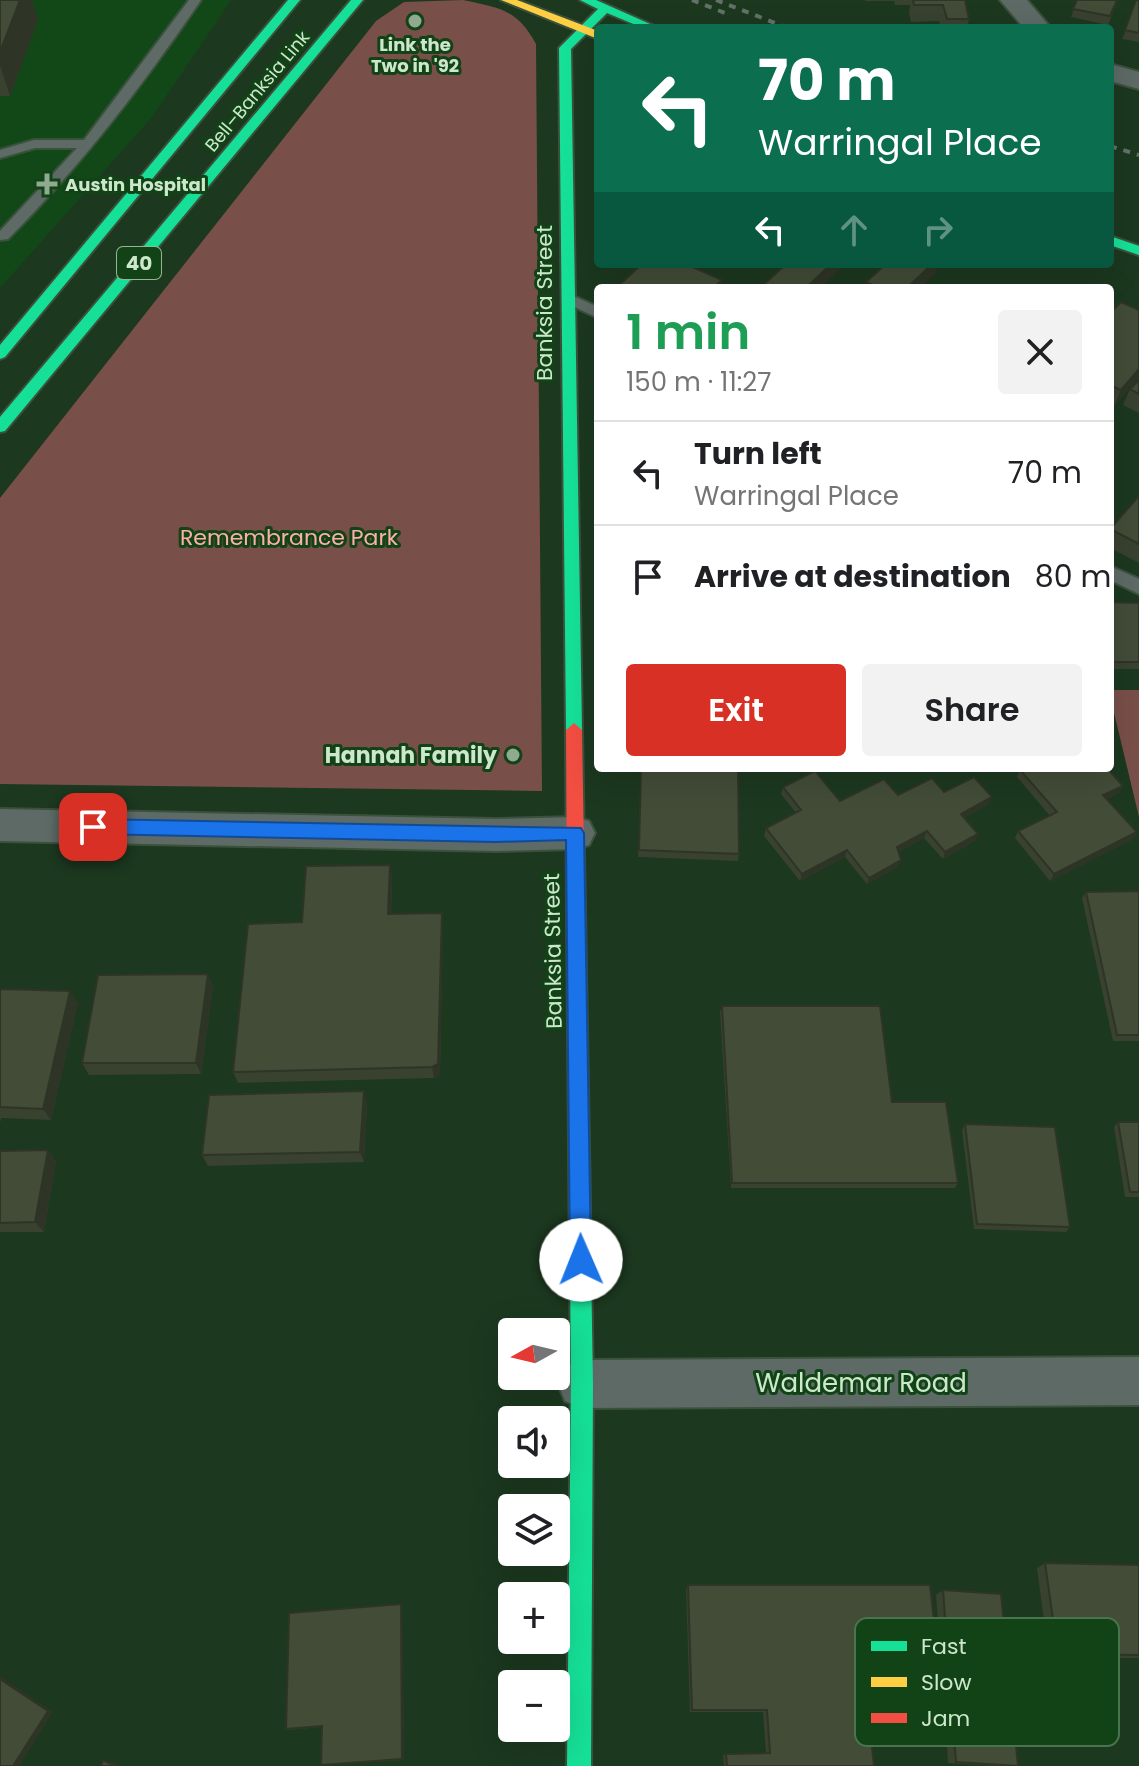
<!DOCTYPE html>
<meta charset="utf-8">
<style>
:root{--surface:#fff;--page:#f2f2f2;--text:#202124;--muted:#757577;--line:#e0e0e0;--accent:#d93025}
body{margin:0;font-family:Poppins,sans-serif;background:var(--page);color:var(--text);height:100vh;display:flex;flex-direction:column;font-size:30px;white-space:nowrap}
*{box-sizing:border-box;margin:0}
p{font-size:26px;color:var(--muted)}
.icon{flex:none;width:44px;height:44px;fill:none;stroke:currentColor;stroke-width:2;stroke-linecap:round;stroke-linejoin:round}
.map{position:relative;flex:1;overflow:hidden}
.panel{position:absolute;left:594px;top:284px;width:520px;height:488px;display:flex;flex-direction:column;background:var(--surface);border-radius:8px;box-shadow:0 8px 32px #0002}
.panel>*{flex:none}
.hud{position:absolute;left:594px;top:24px;width:520px;height:244px;border-radius:8px;box-shadow:0 8px 32px #0002;background:#0b6e4f;color:#fff;overflow:hidden}
.needle{width:52px;rotate:262deg}
.tools{position:absolute;left:498px;top:1318px;display:grid;gap:16px}
.tools a{display:grid;place-items:center;width:72px;height:72px;border-radius:8px;background:var(--surface);box-shadow:0 8px 32px #0002;font-size:40px}
.pin{position:absolute;display:grid;place-items:center;width:68px;height:68px;color:#fff;margin:-34px;border-radius:16px;box-shadow:0 4px 12px #0006}
.me{position:absolute;width:88px;margin:-44px;rotate:359deg;stroke-linejoin:round;filter:drop-shadow(0 0 6px #0008)}
.turn{display:flex;align-items:center;gap:28px;height:168px;padding:0 32px;font-size:36px}
.turn .icon{width:104px;height:104px;stroke-width:2.5}
.turn b{display:block;font-size:56px;line-height:68px}
.lanes{display:flex;align-items:center;height:76px;padding:0 32px;background:#0003;justify-content:center;gap:40px;direction:ltr}
.lanes .off{opacity:.35}
.round{display:grid;place-items:center;flex:none;width:84px;height:84px;border-radius:8px;background:var(--page)}
.summary{display:flex;align-items:center;justify-content:space-between;height:136px;padding:0 32px}
h1{font-size:48px;font-weight:600;line-height:60px;color:#1e9e55}
.primary-button{display:flex;gap:16px;margin-top:auto;padding:16px 32px}
.primary-button a{flex:1;height:92px;border-radius:8px;background:var(--accent);color:#fff;font-size:32px;font-weight:600;line-height:92px;text-align:center}
.primary-button a+a{background:var(--page);color:var(--text)}
ul{padding:0;list-style:none}
li{display:flex;align-items:center;gap:24px;height:104px;padding:0 32px;border-top:2px solid var(--line)}
li div{flex:1}
li b{display:block;font-size:30px}
li em{font-style:normal}
.map>svg:first-child{display:block}
</style>
<div class="map">
<svg width="1139" height="1766" viewBox="0 0 1139 1766">
<rect width="100%" height="100%" fill="#1c381f"/>
<!-- built -->
<path fill="#124818" d="M0 0H231L152 117 0 288Z"/>
<!-- green -->
<g fill="#794f49">
<path d="M463 0C500 8 517 9 536 44L542 791 0 784V498L376 21 404 2Z"/>
<path d="M1110 690H1139V817L1110 696Z"/>
</g>
<g fill="none" stroke-linecap="round" stroke-linejoin="round">
<!-- lane casing -->
<g stroke="#3b513c" stroke-width="4">
<g id="lane">
<path d="M189 0H201C143 85 81 166 8 239L0 240V231L77 148H35L0 158V150L34 140H84Z"/>
<path d="M567 293 598 307V318L562 301V295Z"/>
<path d="M1110 566 1139 579V594L1110 580Z"/>
</g>
</g>
<!-- street casing -->
<g stroke="#3b513c" stroke-width="4">
<g id="street">
<path d="M1000 0H1027L1051 28H1024Z"/>
<path d="M1110 64 1139 72V89L1110 81Z"/>
<path d="M0 809 496 819 575 817 589 821 595 833 589 845 575 849 496 851 0 841Z"/>
<path d="M1139 1357V1405L582 1408 565 1401 558 1384 565 1367 582 1360Z"/>
</g>
</g>
<!-- fast casing -->
<g stroke="#3b513c" stroke-width="4">
<g id="fast">
<path d="M288 0H300L5 357 0 359V345Z"/>
<path d="M351 0H363L5 431 0 432V417Z"/>
<path d="M580 0H596L659 28H643L607 13 571 49 582 730 574 737 566 730 559 48 598 9Z"/>
<path d="M1110 236 1139 246V255L1110 245Z"/>
<path d="M576 903 582 905 585 911 593 1384 591 1766H567L571 1384 567 911 570 905Z"/>
</g>
</g>
<!-- slow casing -->
<g stroke="#3b513c" stroke-width="4">
<path id="slow" d="M501 0H517L598 31V39Z"/>
</g>
<!-- jam casing -->
<g stroke="#3b513c" stroke-width="4">
<path id="jam" d="M574 723 582 730 585 911 582 917 576 919 570 917 567 911 566 730Z"/>
</g>
<!-- lane -->
<use href="#lane" fill="#5d6a66" fill-rule="evenodd"/>
<!-- street -->
<use href="#street" fill="#5d6a66" fill-rule="evenodd"/>
<!-- fast -->
<use href="#fast" fill="#16e098" fill-rule="evenodd"/>
<!-- slow -->
<use href="#slow" fill="#ffcf43" fill-rule="evenodd"/>
<!-- jam -->
<use href="#jam" fill="#f24e42" fill-rule="evenodd"/>
<!-- rail -->
<g stroke="#637168" stroke-width="4" stroke-dasharray="7 7" stroke-linecap="butt">
<path d="M692 0 725 13"/>
<path d="M716 0 788 28"/>
<path d="M1110 146 1139 155"/>
</g>
</g>
<!-- wall -->
<g fill="#39412f">
<path d="M0 0H32L38 20 10 96H0Z"/>
<path d="M865 0H965L969 19 967 28H941L939 21 911 22 909 13 910 5H895L894 1H865Z"/>
<path d="M1077 0H1118L1108 25 1071 17Z"/>
<path d="M1139 0V42L1122 39Z"/>
<path d="M1139 310V377L1114 406 1110 404V313Z"/>
<path d="M1139 380V413L1123 405 1130 389Z"/>
<path d="M1139 496V563L1110 548V516L1115 519 1111 529Z"/>
<path d="M1110 602 1139 603V669H1110Z"/>
<path d="M641 768 739 854 738 861 638 857Z"/>
<path d="M1020 770 1123 786 1119 793 1107 799 1137 832 1133 839 1050 881 1015 838 1018 831 1050 816 1017 777Z"/>
<path d="M783 787 840 801 898 795 944 792 989 804 964 818 978 834 975 841 943 859 924 838 899 852 901 860 898 867 867 884 845 857 800 881 764 836 766 828 796 813 781 794Z"/>
<path d="M390 865 392 878 391 914 443 926 440 1075 434 1078 238 1083 233 1072 302 922Z"/>
<path d="M1139 891V1041H1113L1082 898 1086 892Z"/>
<path d="M208 974 213 987 201 1074 89 1075 82 1063Z"/>
<path d="M0 989 78 1003 51 1120 1 1118 0 1123Z"/>
<path d="M722 1006 892 1102 958 1183 955 1188H731L720 1012Z"/>
<path d="M367 1102 364 1162 208 1166 202 1155Z"/>
<path d="M1118 1122H1139V1197H1125L1114 1127Z"/>
<path d="M965 1124 1070 1227 1066 1232 974 1229 962 1130Z"/>
<path d="M48 1150 56 1161 44 1232H0V1151Z"/>
<path d="M1045 1563 1139 1565V1658H1049L1037 1568Z"/>
<path d="M688 1585 946 1728 936 1595 943 1590 1018 1766H997L948 1763 946 1729 939 1731 870 1730 874 1766H724L723 1755 726 1754 766 1753 763 1712H690L686 1589Z"/>
<path d="M401 1604 402 1606 404 1760 321 1765 322 1727 289 1730 286 1729Z"/>
</g>
<!-- shaded-wall -->
<g fill="#2e3526">
<path d="M20 0H32L38 20 10 96 0 65V52Z"/>
<path d="M831 264H846L820 288H806Z"/>
<path d="M932 264H938L936 273 920 288H907Z"/>
<path d="M722 280 721 288H713Z"/>
<path d="M1139 369V377L1114 406 1121 390Z"/>
<path d="M1123 786 1119 793 1100 802 1103 795Z"/>
<path d="M992 797 989 804 958 821 961 814Z"/>
<path d="M927 831 924 838 895 854 897 847Z"/>
<path d="M1137 832 1133 839 1050 881 1054 874Z"/>
<path d="M978 834 975 841 943 859 945 852Z"/>
<path d="M847 850 845 857 800 881 802 874Z"/>
<path d="M901 860 898 867 867 884 869 878Z"/>
<path d="M390 865 392 878 390 927 388 914Z"/>
<path d="M442 913 443 926 440 1075 434 1078 432 1067Z"/>
<path d="M208 974 213 987 201 1074 196 1063Z"/>
<path d="M70 991 78 1003 51 1120 43 1109Z"/>
<path d="M364 1091 367 1102 364 1162 360 1152Z"/>
<path d="M48 1150 56 1161 44 1232 35 1222Z"/>
<path d="M401 1604 402 1606 404 1760 402 1759Z"/>
<path d="M0 1676 53 1712 19 1766H13Z"/>
<path d="M103 1760 112 1762 121 1766H115Z"/>
</g>
<!-- building -->
<g fill="#424c37" stroke="#2e3526" stroke-width="2">
<path d="M0 0H20L0 52Z"/>
<path d="M913 0H965L969 19H947L943 5H914Z"/>
<path d="M1077 0H1117L1110 16 1073 9Z"/>
<path d="M1136 0H1139V33L1125 30Z"/>
<path d="M642 264H686L722 280 713 288H616Z"/>
<path d="M786 264H831L806 288H760Z"/>
<path d="M886 264H932L907 288H879L866 282Z"/>
<path d="M865 284 874 288H861Z"/>
<path d="M1121 302 1139 310V369L1121 390 1110 385V313Z"/>
<path d="M1139 380V394L1130 389Z"/>
<path d="M1139 496V544L1110 529Z"/>
<path d="M1110 516 1115 519 1110 525Z"/>
<path d="M1110 602 1139 603V662H1110Z"/>
<path d="M641 768H738L739 854 639 850Z"/>
<path d="M1024 768H1107L1123 786 1103 795 1137 832 1054 874 1018 831 1057 812 1020 770Z"/>
<path d="M815 771 840 801 884 779 898 795 932 778 944 792 974 777 992 797 961 814 978 834 945 852 927 831 897 847 901 860 869 878 847 850 802 874 766 828 801 810 783 787Z"/>
<path d="M390 865 388 914 442 913 438 1064 432 1067 233 1072 248 924 302 922 306 866Z"/>
<path d="M1139 891V1035H1117L1086 892Z"/>
<path d="M208 974 196 1063H82L98 975Z"/>
<path d="M0 989 70 991 43 1109 0 1107Z"/>
<path d="M722 1006H880L892 1102H946L958 1183H732Z"/>
<path d="M364 1091 360 1152 202 1155 209 1095Z"/>
<path d="M1118 1122H1139V1192H1130Z"/>
<path d="M965 1124 1055 1127 1070 1227 977 1224Z"/>
<path d="M48 1150 35 1222 0 1223V1151Z"/>
<path d="M1045 1563 1139 1565V1655L1058 1654Z"/>
<path d="M688 1585H930L946 1729 870 1728 874 1766H727L726 1754 770 1753 767 1710H692Z"/>
<path d="M943 1590 1001 1594 1018 1766 956 1762Z"/>
<path d="M401 1604 402 1759 321 1765 322 1726 286 1729 289 1613Z"/>
<path d="M0 1679 48 1711 13 1766H0Z"/>
<path d="M103 1760 115 1766H101Z"/>
</g>
<!-- route -->
<path fill="#1a73e8" stroke="#114b97" stroke-width="2" d="M93 819 581 828 584 833 591 1260 588 1267 581 1271 573 1267 570 1260 566 840 496 842 93 834 84 827Z"/>
<!-- markers -->
<g fill="#8faa8f" stroke="#114316" stroke-width="3">
<circle cx="415" cy="21" r="8"/>
<path d="M43 172h8v8h8v8h-8v8h-8v-8h-8v-8h8z"/>
<circle cx="513" cy="755" r="8"/>
</g>
<g text-anchor="middle" dominant-baseline="central" stroke-width="6" stroke-linejoin="round" paint-order="stroke">
<!-- far-poi labels -->
<g font-size="18" font-weight="bold" fill="#cde7cc" stroke="#114316">
<text x="415" y="44">Link the<tspan x="415" dy="21">Two in '92</tspan></text>
<text x="65" y="184" text-anchor="start">Austin Hospital</text>
</g>
<!-- far-street labels -->
<g font-size="18" fill="#cde7cc" stroke="#114316">
<text transform="translate(257 91) rotate(-50)">Bell–Banksia Link</text>
</g>
<!-- shield labels -->
<rect fill="#114316" stroke="#95b695" stroke-width="2" x="117" y="247" width="44" height="32" rx="6"/>
<g font-size="20" font-weight="bold" fill="#cde7cc">
<text x="139" y="263">40</text>
</g>
<!-- street labels -->
<g font-size="22" fill="#cde7cc" stroke="#114316">
<text transform="translate(544 303) rotate(-90)">Banksia Street</text>
<text transform="translate(553 951) rotate(-91)">Banksia Street</text>
</g>
<!-- park labels -->
<g font-size="22" fill="#fdafa9" stroke="#114316">
<text x="289" y="537">Remembrance Park</text>
</g>
<!-- poi labels -->
<g font-size="22" font-weight="bold" fill="#cde7cc" stroke="#114316" text-anchor="end">
<text x="497" y="755">Hannah Family</text>
</g>
<!-- near-street labels -->
<g font-size="26" fill="#cde7cc" stroke="#114316">
<text x="861" y="1383">Waldemar Road</text>
</g>
</g>
<!-- legend -->
<rect x="855" y="1618" width="264" height="128" rx="12" fill="#114316" stroke="#49744d" stroke-width="2"/>
<rect x="871" y="1641" width="36" height="10" fill="#16e098"/>
<rect x="871" y="1677" width="36" height="10" fill="#ffcf43"/>
<rect x="871" y="1713" width="36" height="10" fill="#f24e42"/>
<g font-size="22" fill="#cde7cc">
<text x="921" y="1654">Fast</text>
<text x="921" y="1690">Slow</text>
<text x="921" y="1726">Jam</text>
</g>
</svg>
<div class="tools">
<a><svg class="needle" viewBox="-14 -14 28 28"><path d="M0-13l5 13h-10z" fill="#e53935"/><path d="M0 13l5-13h-10z" fill="#757577"/></svg></a>
<a><svg class="icon" aria-label="sound" viewBox="0 0 24 24"><path d="M4 9h4l5-4v14l-5-4H4zM17 9q2 3 0 6"/></svg></a>
<a><svg class="icon" aria-label="layers" viewBox="0 0 24 24"><path d="M12 4l9 5-9 5-9-5zM3 14l9 5 9-5"/></svg></a>
<a>+</a>
<a>−</a>
</div>
<div class="pin" style="left:93px;top:827px;background:#d93025"><svg class="icon" aria-label="arrive" viewBox="0 0 24 24"><path d="M6 21V4h12l-3 4 3 4H6"/></svg></div>
<svg class="me" style="left:581px;top:1260px" viewBox="-20 -20 40 40"><circle r="19" fill="#fff"/><path d="M0-13L10 11 0 6-10 11z" fill="#1a73e8"/></svg>
<div class="hud">
<div class="turn"><svg class="icon" aria-label="left" viewBox="0 0 24 24"><path d="M17 20v-9H6M10 6l-5 5 5 5"/></svg><div><b>70 m</b>Warringal Place</div></div>
<div class="lanes"><svg class="icon" aria-label="left" viewBox="0 0 24 24"><path d="M17 20v-9H6M10 6l-5 5 5 5"/></svg><svg class="icon off" aria-label="ahead" viewBox="0 0 24 24"><path d="M12 20V5M6 11l6-6 6 6"/></svg><svg class="icon off" aria-label="right" viewBox="0 0 24 24"><path d="M7 20v-9h11M14 6l5 5-5 5"/></svg></div>
</div>
<section class="panel">
<div class="summary"><div><h1>1 min</h1><p>150 m · 11:27</p></div><a class="round"><svg class="icon" aria-label="close" viewBox="0 0 24 24"><path d="M6 6l12 12M18 6L6 18"/></svg></a></div>
<ul>
<li><svg class="icon" aria-label="left" viewBox="0 0 24 24"><path d="M17 20v-9H6M10 6l-5 5 5 5"/></svg><div><b>Turn left</b><p>Warringal Place</p></div><em>70 m</em></li>
<li><svg class="icon" aria-label="arrive" viewBox="0 0 24 24"><path d="M6 21V4h12l-3 4 3 4H6"/></svg><div><b>Arrive at destination</b></div><em>80 m</em></li>
</ul>
<div class="primary-button"><a>Exit</a><a>Share</a></div>
</section>
</div>
